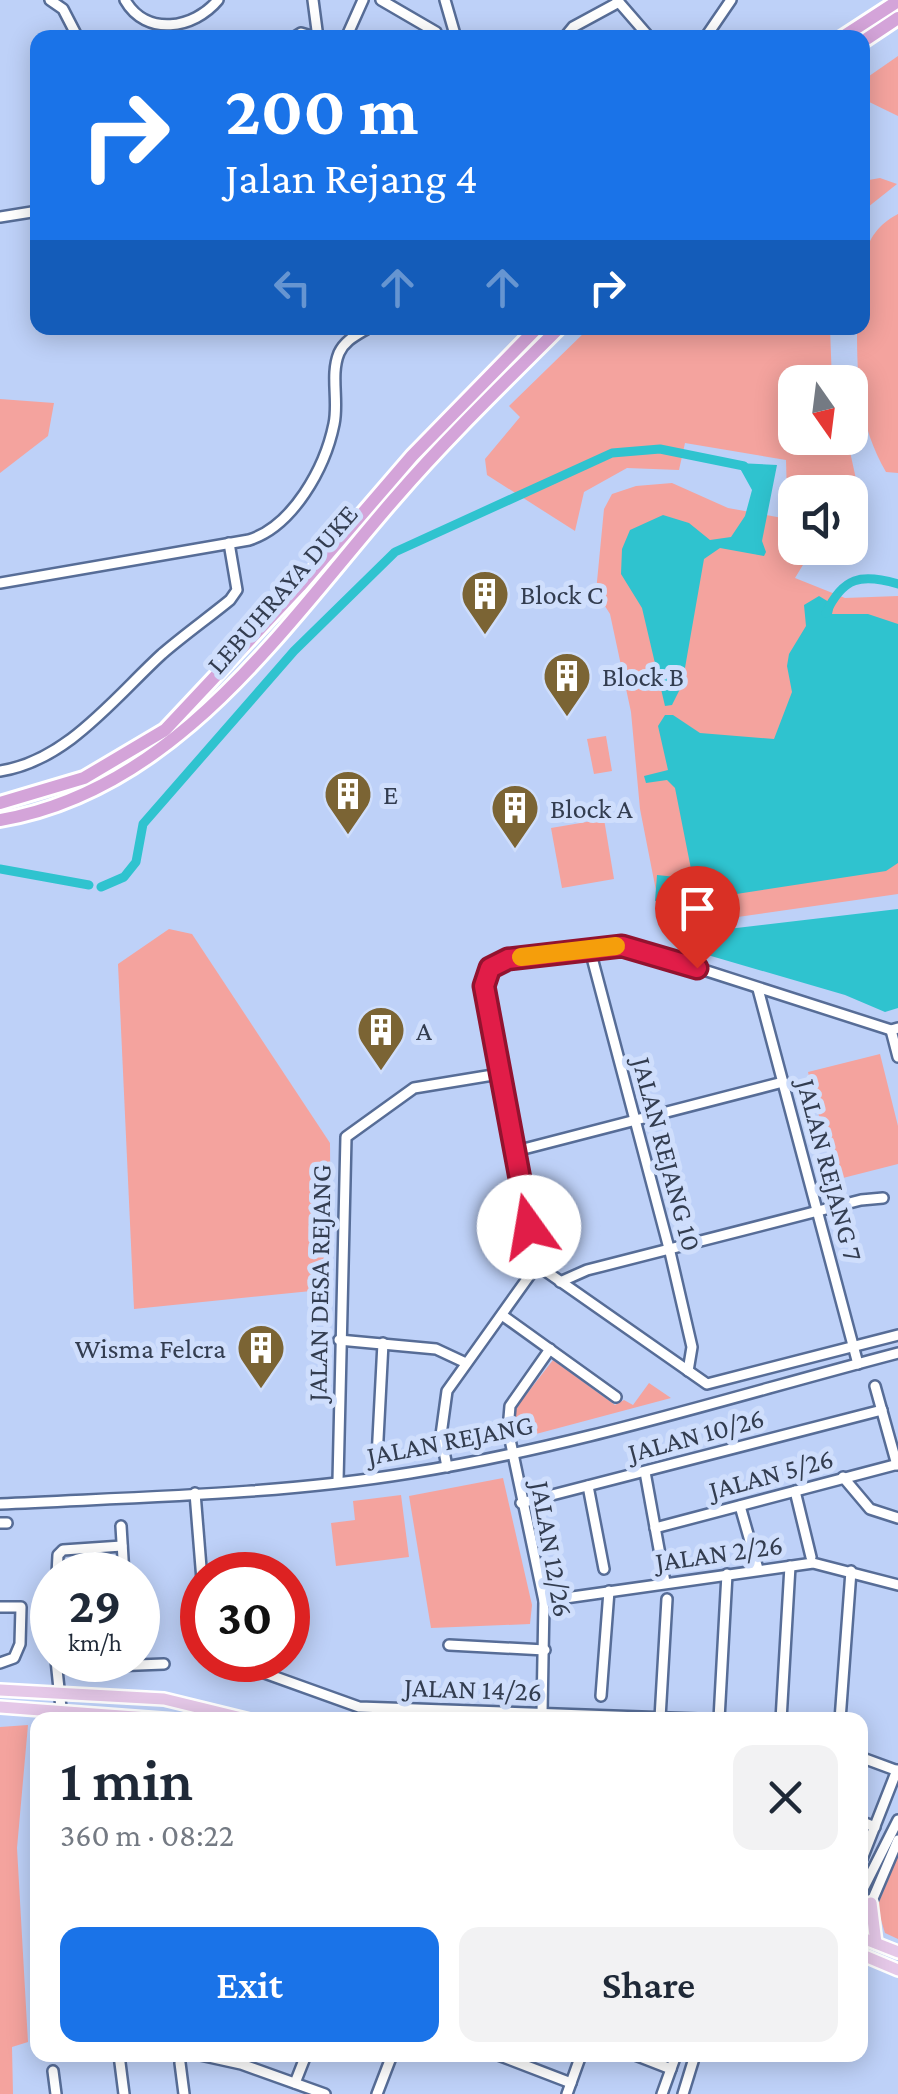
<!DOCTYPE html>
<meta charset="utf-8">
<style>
:root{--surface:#fff;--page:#f2f2f3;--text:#1f2937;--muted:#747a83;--accent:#1a73e8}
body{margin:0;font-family:"Crimson Pro",serif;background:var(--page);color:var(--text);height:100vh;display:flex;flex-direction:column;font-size:38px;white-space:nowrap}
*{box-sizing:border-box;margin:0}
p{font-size:32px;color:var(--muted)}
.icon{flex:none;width:55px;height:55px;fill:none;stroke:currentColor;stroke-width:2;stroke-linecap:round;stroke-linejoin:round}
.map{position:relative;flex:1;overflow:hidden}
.panel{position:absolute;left:30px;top:1712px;width:838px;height:350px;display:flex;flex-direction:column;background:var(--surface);border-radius:20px;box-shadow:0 5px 25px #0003}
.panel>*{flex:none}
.guide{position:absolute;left:30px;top:30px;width:840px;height:305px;border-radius:20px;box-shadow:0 5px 25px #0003;background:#1a73e8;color:#fff;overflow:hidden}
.needle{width:65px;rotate:166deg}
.controls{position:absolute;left:778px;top:365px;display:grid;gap:20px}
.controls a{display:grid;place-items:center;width:90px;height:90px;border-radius:20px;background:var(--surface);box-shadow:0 5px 25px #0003;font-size:50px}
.speed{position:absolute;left:30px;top:1552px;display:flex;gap:20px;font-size:50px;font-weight:700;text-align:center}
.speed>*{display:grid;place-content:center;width:130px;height:130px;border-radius:50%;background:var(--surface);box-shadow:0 5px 25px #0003;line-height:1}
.speed small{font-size:25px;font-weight:400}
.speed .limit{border:15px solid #d22;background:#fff;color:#111}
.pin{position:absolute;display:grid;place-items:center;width:85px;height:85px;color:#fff;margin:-102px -42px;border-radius:50% 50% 50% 0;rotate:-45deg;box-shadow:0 0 10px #0007}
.pin .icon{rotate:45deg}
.me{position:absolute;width:110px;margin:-55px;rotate:347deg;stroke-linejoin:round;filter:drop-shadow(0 0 8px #0008)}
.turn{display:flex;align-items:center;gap:35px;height:210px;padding:0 30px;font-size:45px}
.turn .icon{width:130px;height:130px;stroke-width:2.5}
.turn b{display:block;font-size:70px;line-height:85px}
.lanes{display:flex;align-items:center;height:95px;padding:0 30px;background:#0003;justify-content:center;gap:50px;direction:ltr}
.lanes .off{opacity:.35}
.round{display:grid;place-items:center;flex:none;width:105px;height:105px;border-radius:20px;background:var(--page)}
.headline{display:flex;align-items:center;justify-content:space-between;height:170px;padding:0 30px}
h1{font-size:60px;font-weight:600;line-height:75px}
.primary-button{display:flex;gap:20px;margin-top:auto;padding:20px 30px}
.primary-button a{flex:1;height:115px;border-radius:20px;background:var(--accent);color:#fff;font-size:40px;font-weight:600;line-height:115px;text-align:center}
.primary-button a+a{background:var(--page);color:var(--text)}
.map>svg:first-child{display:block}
</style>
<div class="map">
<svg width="898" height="2094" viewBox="0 0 898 2094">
<rect width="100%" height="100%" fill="#bed1f8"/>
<!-- green -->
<g fill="#f4a39e">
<path d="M898 56V116L863 99 862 81Z"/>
<path d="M880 178 897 184 863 211V181Z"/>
<path d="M898 214V473L886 472C859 425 857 381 857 328H862C862 284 853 237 898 214Z"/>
<path d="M589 328H830L832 382H795V438H847L856 479 850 499V492H795V499L787 497 786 460 685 443 679 470 627 468 584 492 575 531 487 475 485 459 520 417 509 406Z"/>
<path d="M0 399 54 403 48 436 0 473Z"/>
<path d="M672 483 728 508 788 519 795 525V548L812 550 795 578 845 598 898 596V894L668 927 660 911 640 809 631 712 610 614 596 592 604 509 612 494 636 486Z"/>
<path d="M606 736 612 771 594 774 587 739Z"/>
<path d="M604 819 614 879 562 888 551 828Z"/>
<path d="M169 929 192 934 330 1143 331 1289 134 1309 118 964Z"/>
<path d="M880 1054 898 1126V1164L835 1180 808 1072Z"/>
<path d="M553 1360 615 1405 624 1400 633 1405 649 1383 671 1398 521 1438 513 1430 515 1409Z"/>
<path d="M503 1478 532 1605 530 1624 431 1628 409 1496Z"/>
<path d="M401 1495 409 1557 336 1566 331 1523 355 1520 353 1501Z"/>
<path d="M28 1725 17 1848 28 2042 12 2047 13 2094H0V1727Z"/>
<path d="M898 1856V1939L885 1933 877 1907Z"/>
</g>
<!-- water -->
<g fill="#2fc3cf">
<path d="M737 463 777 465 762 541 766 552 764 556 720 548 704 559 682 685 672 705 665 706 642 608 621 574 622 549 630 530 663 515 689 523 710 540 731 537 745 516 752 490Z"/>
<path d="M819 596 834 605 832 614H868L898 624V863L886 871 678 903 671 898 655 901 657 875 686 878 691 869 675 788 667 780 646 783 644 776 668 770 658 726 665 715H673L700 733 774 739 792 692 787 666 789 654 806 626 804 605Z"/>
<path d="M898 909V1008L885 1012 845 995 694 951V933Z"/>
</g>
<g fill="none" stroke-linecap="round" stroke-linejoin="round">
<!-- canal -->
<g stroke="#2fc3cf" stroke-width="9">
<path d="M826 613C843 577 861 573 898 584"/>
<path d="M0 869 89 885"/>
<path d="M101 887 124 877 136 862 143 824 294 651 395 552 612 453 660 449 744 466"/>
</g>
<!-- minor casing -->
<g stroke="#576d97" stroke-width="14">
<g id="minor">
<path d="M50 0 63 9 78 38"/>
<path d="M125 0C146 37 194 29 218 0"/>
<path d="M313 0 318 38"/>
<path d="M381 0 436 32 438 38"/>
<path d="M445 0 456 38"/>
<path d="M617 0 650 38"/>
<path d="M293 38 301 33 318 38"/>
<path d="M346 38 363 0"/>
<path d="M564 38 573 27 619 2"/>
<path d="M705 38 731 0"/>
<path d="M0 217 38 211"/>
<path d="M0 583 249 540C293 526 325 468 334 424 339 401 330 375 339 353 345 340 357 335 368 328"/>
<path d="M0 771C67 761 115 697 162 654 184 635 208 618 230 600L237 590 229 543"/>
<path d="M590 950 670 1252 692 1347 688 1371"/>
<path d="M758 989 858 1364"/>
<path d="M898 1028 891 1030 629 946 508 959 490 968 484 986 512 1152 537 1265 707 1384 898 1335"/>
<path d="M891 1030 898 1057"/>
<path d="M512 1152 783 1082"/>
<path d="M560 1282 587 1270 861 1200 883 1198"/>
<path d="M502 1315 616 1397"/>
<path d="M339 1340 436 1349 466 1363"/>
<path d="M875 1386 897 1465"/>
<path d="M377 1458 383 1343"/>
<path d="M447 1467 441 1435 447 1391 537 1265"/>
<path d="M645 1472 665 1582"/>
<path d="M843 1477 870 1509 898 1518"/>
<path d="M338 1481 346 1137 414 1088 499 1074"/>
<path d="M588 1486 604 1569"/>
<path d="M795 1491 811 1557"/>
<path d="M195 1493 202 1580"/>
<path d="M521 1503 882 1410"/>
<path d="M0 1504C136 1497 275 1495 410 1473 575 1447 737 1395 898 1353"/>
<path d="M740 1506 758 1569"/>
<path d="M0 1523H7"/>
<path d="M121 1526 124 1575"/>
<path d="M655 1528 898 1464"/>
<path d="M57 1575 58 1555 63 1550 122 1546"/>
<path d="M544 1601 813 1563 898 1585"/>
<path d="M138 1605H143"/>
<path d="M0 1607H21L20 1644 14 1658 0 1663"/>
<path d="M449 1645 545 1650"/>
<path d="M56 1660 61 1708"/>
<path d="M228 1660 359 1707 726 1720"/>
<path d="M60 1668 164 1664"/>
<path d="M601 1696 609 1591"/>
<path d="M542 1713 544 1601 508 1430 510 1406 550 1349"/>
<path d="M660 1718 667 1599"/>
<path d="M719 1719 727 1574"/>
<path d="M781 1720 790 1566"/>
<path d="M840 1720 851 1571"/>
<path d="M860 1757 898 1771"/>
<path d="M860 1821 875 1827"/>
<path d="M860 1864 897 1770"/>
<path d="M860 1895 898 1820"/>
<path d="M860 1929 898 1840"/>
<path d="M119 2055 124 2094"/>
<path d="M200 2055 241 2064 325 2094"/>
<path d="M498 2055 571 2083"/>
<path d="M635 2055 671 2069"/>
<path d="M180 2063 184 2094"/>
<path d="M53 2071 56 2094"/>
<path d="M295 2083 306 2055"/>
<path d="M377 2094 392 2055"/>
<path d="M567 2094 581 2055"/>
<path d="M662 2094 676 2055"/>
<path d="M683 2094 695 2055"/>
</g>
</g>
<!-- major casing -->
<g stroke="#fff" stroke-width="16">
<g id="major">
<path d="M0 1690 164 1699 250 1720"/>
<path d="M0 1707 175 1720"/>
<path d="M871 1903 876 1943"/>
<path d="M860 1937 898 1952"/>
<path d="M860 1954 898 1970"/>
</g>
</g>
<!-- highway casing -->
<g stroke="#fff" stroke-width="18">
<g id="highway">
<path d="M841 38 898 1"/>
<path d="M862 42 898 18"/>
<path d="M0 803 84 778 165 730 300 586 412 456 537 328"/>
<path d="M0 820C178 790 285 624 396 497 447 438 504 383 559 328"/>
</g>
</g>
<!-- minor -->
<use href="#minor" stroke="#fff" stroke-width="9"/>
<!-- major -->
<use href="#major" stroke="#e5c8e8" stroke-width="11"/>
<!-- highway -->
<use href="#highway" stroke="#d4a4d9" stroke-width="12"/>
</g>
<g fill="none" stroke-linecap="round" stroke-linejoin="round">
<!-- route casing -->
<g stroke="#92132f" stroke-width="25">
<path id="route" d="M529 1227 484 986 490 968 508 959 622 946 697 968"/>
</g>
<!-- route -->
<use href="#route" stroke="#e11d48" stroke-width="18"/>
<!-- slow -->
<path stroke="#f59e0b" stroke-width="18" d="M521 957 616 946"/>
</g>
<!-- icons -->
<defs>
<g id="building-pin" transform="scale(2.5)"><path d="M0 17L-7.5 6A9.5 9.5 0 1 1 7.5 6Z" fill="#7b6434" stroke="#cfdefc"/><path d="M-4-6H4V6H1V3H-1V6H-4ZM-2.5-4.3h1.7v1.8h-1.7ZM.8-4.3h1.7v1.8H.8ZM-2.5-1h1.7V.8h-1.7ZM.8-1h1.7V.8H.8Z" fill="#fff"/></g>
</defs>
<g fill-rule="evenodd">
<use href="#building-pin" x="485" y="594"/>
<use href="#building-pin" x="567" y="676"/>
<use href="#building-pin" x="348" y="794"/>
<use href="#building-pin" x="515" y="808"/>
<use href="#building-pin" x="381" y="1030"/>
<use href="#building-pin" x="261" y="1348"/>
</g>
<g text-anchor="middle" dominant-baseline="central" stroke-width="10" stroke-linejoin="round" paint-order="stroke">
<!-- street labels -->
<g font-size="28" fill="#333d50" stroke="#cfdefc">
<text transform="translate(282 589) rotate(-49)">LEBUHRAYA DUKE</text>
<text transform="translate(667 1154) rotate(75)">JALAN REJANG 10</text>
<text transform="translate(830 1170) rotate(75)">JALAN REJANG 7</text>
<text transform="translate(319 1283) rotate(-89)">JALAN DESA REJANG</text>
<text transform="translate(696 1435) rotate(-15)">JALAN 10/26</text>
<text transform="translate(450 1440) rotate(-11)">JALAN REJANG</text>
<text transform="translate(771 1474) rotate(-15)">JALAN 5/26</text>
<text transform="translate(552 1549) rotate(80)">JALAN 12/26</text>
<text transform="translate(719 1553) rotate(-8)">JALAN 2/26</text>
<text transform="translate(473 1689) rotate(2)">JALAN 14/26</text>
</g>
<!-- poi labels -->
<g font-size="28" fill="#333d50" stroke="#cfdefc" text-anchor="start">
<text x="520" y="594">Block C</text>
<text x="602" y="676">Block B</text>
<text x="383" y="794">E</text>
<text x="550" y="808">Block A</text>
<text x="416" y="1030">A</text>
<text x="226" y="1348" text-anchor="end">Wisma Felcra</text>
</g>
</g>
</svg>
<div class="controls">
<a><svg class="needle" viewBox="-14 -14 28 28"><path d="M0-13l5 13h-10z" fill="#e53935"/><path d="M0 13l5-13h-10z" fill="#747a83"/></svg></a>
<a><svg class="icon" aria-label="sound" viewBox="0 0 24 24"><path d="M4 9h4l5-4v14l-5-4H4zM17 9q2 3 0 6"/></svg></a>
</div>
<div class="speed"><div>29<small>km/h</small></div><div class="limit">30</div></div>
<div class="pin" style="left:697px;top:968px;background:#d93025"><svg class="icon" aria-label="arrive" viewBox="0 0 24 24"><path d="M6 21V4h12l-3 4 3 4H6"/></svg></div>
<svg class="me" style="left:529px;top:1227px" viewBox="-20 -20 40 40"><circle r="19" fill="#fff"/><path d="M0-13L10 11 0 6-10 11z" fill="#e11d48"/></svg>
<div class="guide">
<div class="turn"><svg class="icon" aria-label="right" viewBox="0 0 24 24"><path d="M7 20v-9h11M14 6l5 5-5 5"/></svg><div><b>200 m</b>Jalan Rejang 4</div></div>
<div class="lanes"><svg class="icon off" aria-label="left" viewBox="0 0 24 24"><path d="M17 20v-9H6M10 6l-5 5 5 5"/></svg><svg class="icon off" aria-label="ahead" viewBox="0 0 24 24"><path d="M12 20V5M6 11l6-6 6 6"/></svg><svg class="icon off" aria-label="ahead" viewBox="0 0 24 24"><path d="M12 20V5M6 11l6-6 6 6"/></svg><svg class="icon" aria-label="right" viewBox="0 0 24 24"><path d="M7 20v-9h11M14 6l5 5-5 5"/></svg></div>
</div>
<section class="panel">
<div class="headline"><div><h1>1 min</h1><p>360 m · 08:22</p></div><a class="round"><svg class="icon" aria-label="close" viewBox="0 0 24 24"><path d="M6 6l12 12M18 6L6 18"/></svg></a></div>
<div class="primary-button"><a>Exit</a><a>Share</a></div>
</section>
</div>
